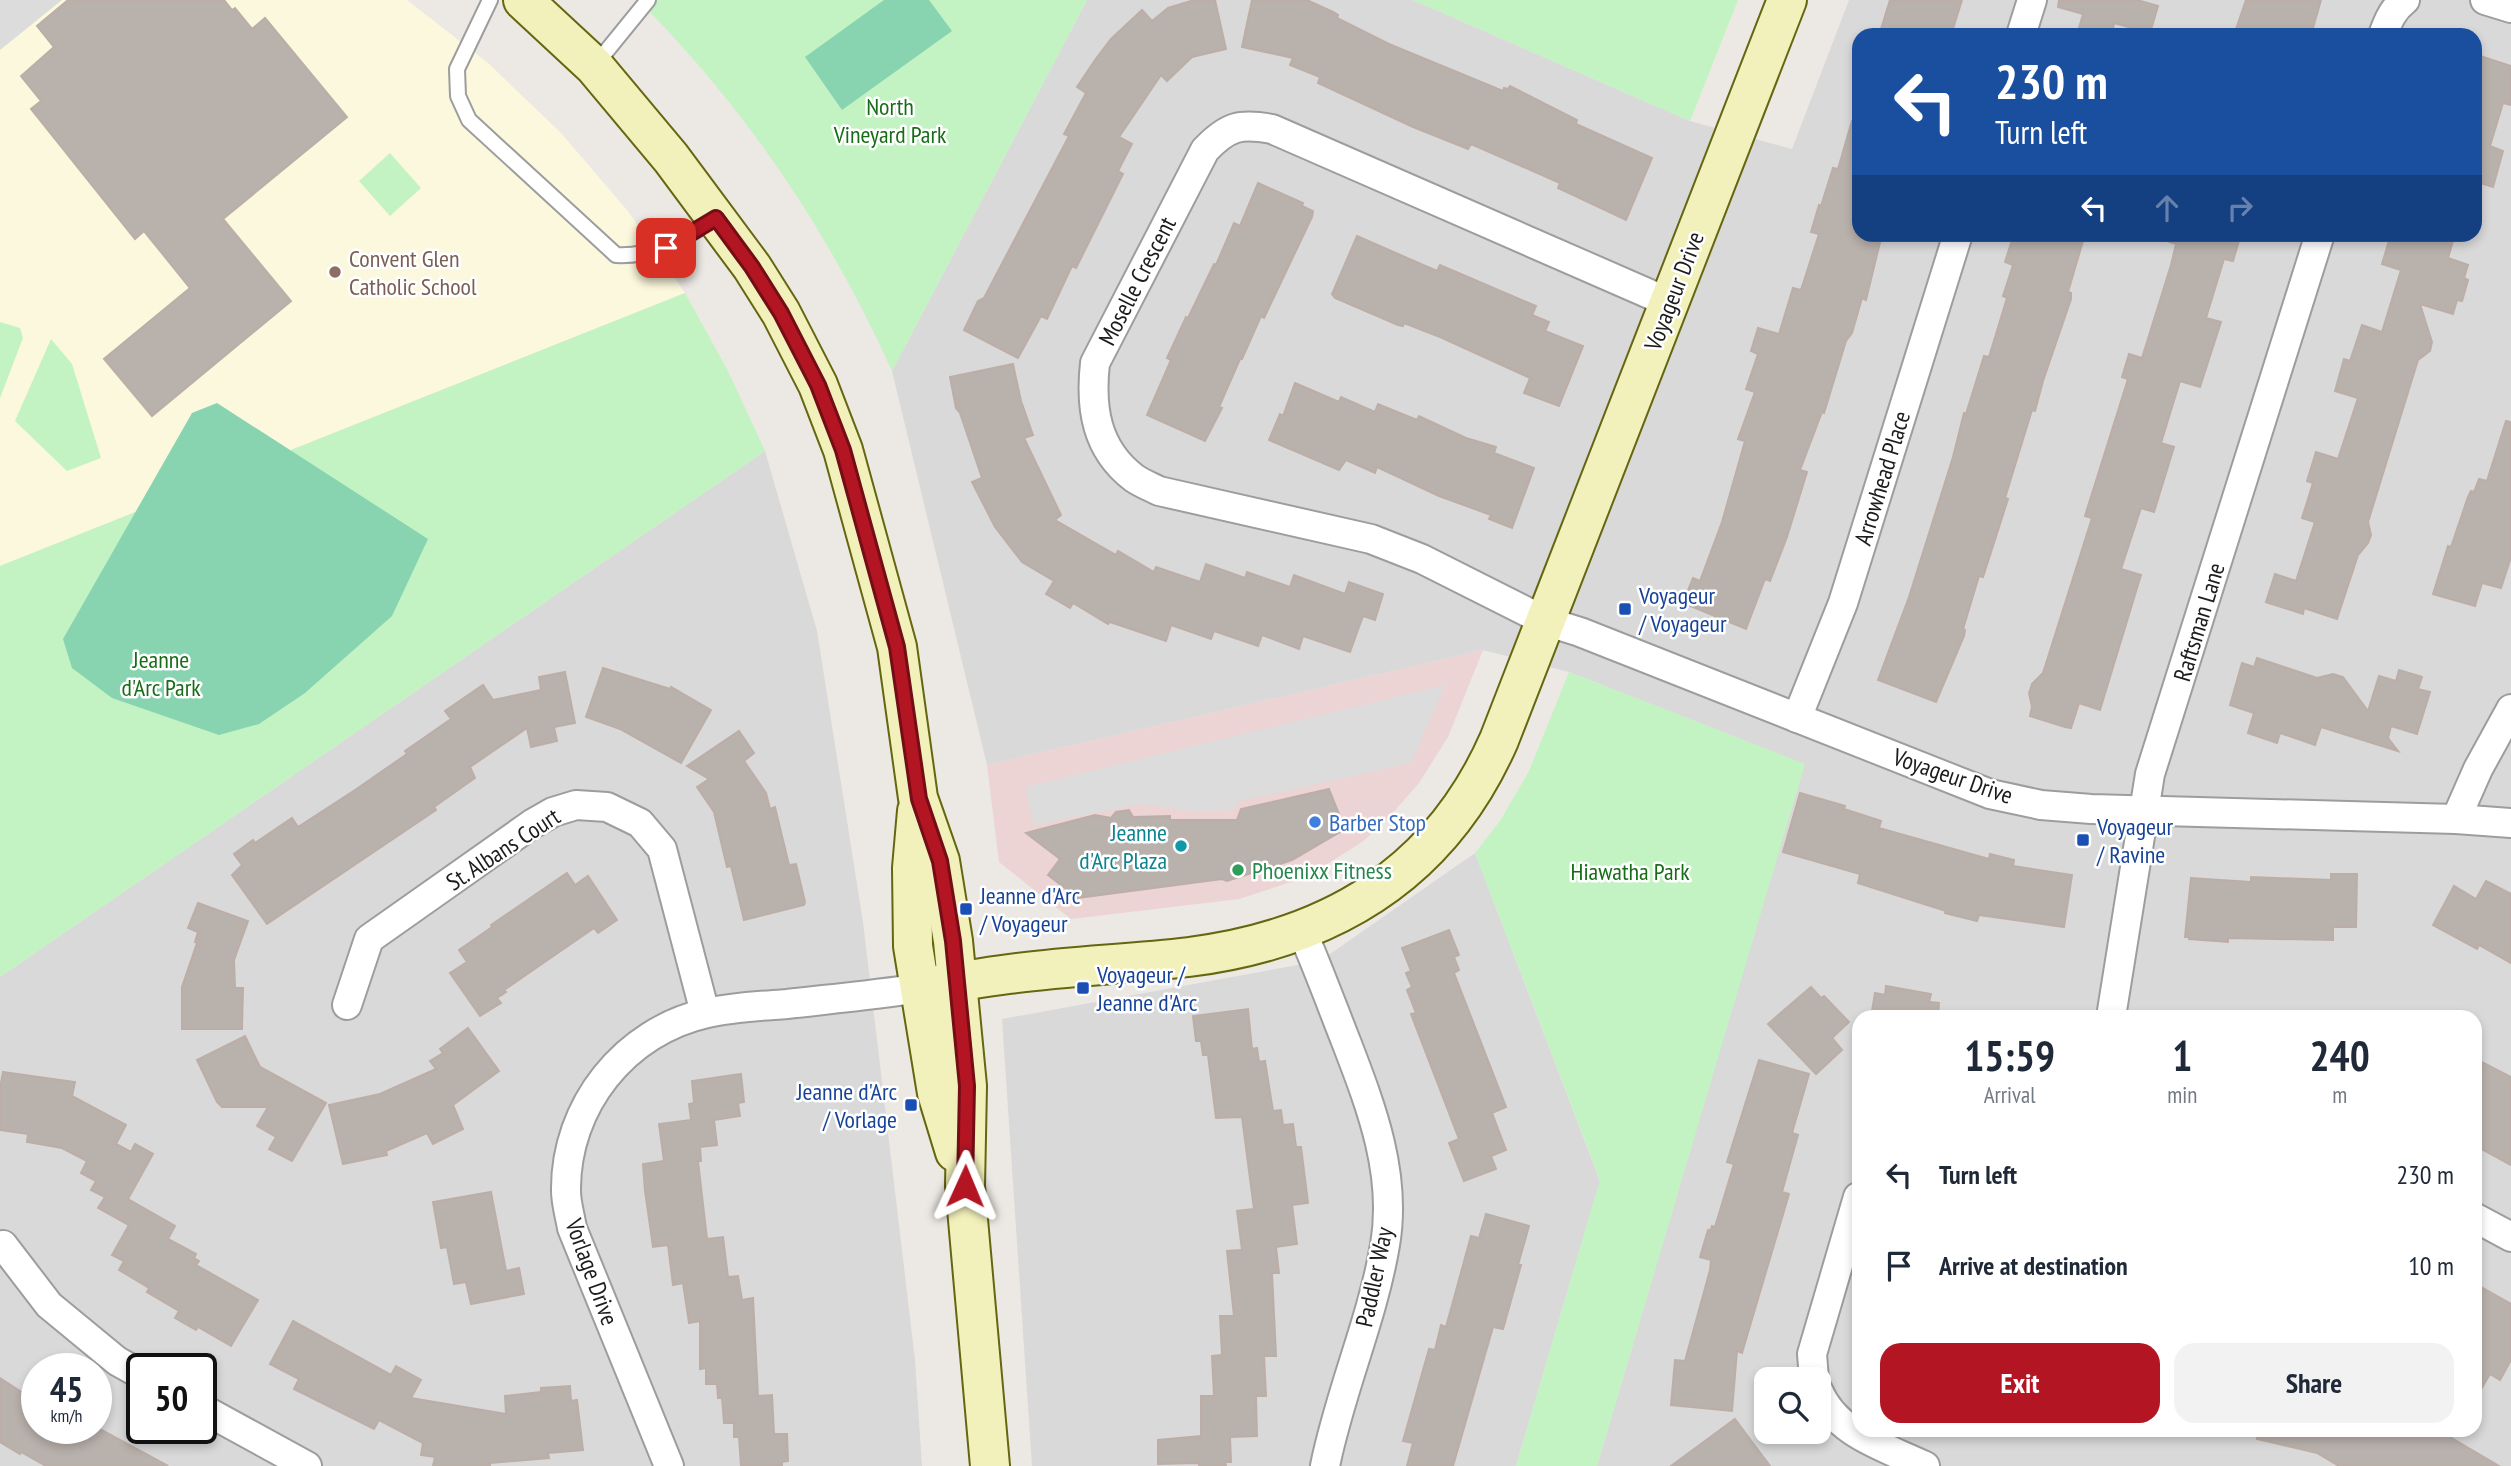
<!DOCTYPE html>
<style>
:root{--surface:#fff;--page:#f2f2f3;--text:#1f2937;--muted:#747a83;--accent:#b31522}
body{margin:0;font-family:"PT Sans Narrow",sans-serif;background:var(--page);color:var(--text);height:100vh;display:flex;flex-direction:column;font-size:26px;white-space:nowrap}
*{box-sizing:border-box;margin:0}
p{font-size:23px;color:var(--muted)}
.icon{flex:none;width:38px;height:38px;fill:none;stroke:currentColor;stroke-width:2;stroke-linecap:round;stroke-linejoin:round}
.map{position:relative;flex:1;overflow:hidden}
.sheet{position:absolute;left:1852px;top:1010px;width:630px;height:427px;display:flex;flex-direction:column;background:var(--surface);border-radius:21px;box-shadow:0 4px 10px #0003}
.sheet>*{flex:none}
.banner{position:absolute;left:1852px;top:28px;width:630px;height:214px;border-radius:21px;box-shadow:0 4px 10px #0003;background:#1a4fa0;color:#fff;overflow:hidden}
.buttons{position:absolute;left:1754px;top:1367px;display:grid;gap:14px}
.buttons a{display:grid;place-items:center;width:77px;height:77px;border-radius:14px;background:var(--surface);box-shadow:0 4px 10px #0003;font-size:35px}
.speed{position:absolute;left:21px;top:1353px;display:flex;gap:14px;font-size:35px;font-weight:700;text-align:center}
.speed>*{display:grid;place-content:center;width:91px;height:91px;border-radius:50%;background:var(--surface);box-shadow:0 4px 10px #0003;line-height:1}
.speed small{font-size:18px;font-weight:400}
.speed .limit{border:4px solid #111;border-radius:10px;background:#fff;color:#111}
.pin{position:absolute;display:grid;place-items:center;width:60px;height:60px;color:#fff;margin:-30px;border-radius:14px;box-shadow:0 4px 10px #0006}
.me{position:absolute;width:77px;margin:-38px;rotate:1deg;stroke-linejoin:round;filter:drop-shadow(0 0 5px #0008)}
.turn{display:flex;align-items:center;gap:24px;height:147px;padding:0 28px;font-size:32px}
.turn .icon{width:91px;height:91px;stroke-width:2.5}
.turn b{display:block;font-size:49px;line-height:60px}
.lanes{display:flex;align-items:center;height:66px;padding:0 28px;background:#0003;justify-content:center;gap:35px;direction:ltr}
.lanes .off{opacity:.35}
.eta{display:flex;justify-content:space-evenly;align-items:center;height:119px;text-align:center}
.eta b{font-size:42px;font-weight:700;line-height:49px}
.button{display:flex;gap:14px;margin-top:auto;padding:14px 28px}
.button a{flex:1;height:80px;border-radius:21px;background:var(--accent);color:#fff;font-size:28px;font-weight:700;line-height:80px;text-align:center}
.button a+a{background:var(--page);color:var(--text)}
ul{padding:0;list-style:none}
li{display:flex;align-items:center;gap:21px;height:91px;padding:0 28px}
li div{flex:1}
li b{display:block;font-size:26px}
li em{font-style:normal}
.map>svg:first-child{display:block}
</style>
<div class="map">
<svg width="2511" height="1466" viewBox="0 0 2511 1466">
<rect width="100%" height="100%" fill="#ece8e3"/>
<!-- residential -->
<g fill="#dad9d9" fill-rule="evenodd">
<path d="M1087 0H1413L1690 121 1792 149 1849 0H2511V1466H1597L1804 764 1569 672 1483 650 987 765 892 371ZM1858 35H2474V234H1858ZM1858 1017H2474V1430H1858ZM1766 1379H1818V1432H1766Z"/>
<path d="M765 451 817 631 863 922 915 1360 922 1466H0V977ZM37 1368H96V1428H37ZM142 1368H201V1428H142Z"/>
<path d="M1475 853 1600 1181 1516 1466H1032L1002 1019 1320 961Z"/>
</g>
<!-- commercial -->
<path fill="#ecd3d4" d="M1483 650 1448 737 1419 783 1383 824 1362 842 1316 871 1291 882 1239 899 1071 919 999 862 987 765Z"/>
<!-- education -->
<path fill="#fbf8dd" d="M0 0H407L488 63 561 133 627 210 685 293 0 566Z"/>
<!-- park -->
<g fill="#c3f3c3">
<path d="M638 0H1087L892 371C829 232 746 108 638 0Z"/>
<path d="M1413 0H1738L1690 121Z"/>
<path d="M390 153 421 188 390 216 359 181Z"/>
<path d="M685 293 728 371 765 451 0 977V566Z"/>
<path d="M0 322 20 328 23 338 0 398Z"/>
<path d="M51 339 72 364 101 458 67 471 15 421Z"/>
<path d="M1569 672 1805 764 1597 1466H1516L1600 1180 1475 853 1500 821 1529 771Z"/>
</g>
<!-- pitch -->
<g fill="#88d3b0">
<path d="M884 0H929L952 31 842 110 805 57Z"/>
<path d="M217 403 428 539 392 616 305 693 259 724 219 735 112 698 72 668 63 639 192 413Z"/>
</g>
<!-- parking -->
<g fill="#dcdcdc">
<path d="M0 0H62L0 50Z"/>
<path d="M1445 685 1411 763 1239 801 1234 810 1192 811 1139 804 1034 825 1025 787Z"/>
</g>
<!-- building -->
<g fill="#b9b1ac" stroke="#bcaea7" stroke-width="2">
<path d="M68 0H224L232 10 235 8 252 29 265 18 347 117 223 219 291 301 152 416 104 359 190 288 144 231 135 239 31 109 41 101 21 76 54 47 37 26Z"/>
<path d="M1194 0H1215L1226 49 1192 57 1167 81 1161 75 1119 137 1132 144 1118 171 1123 174 1076 268 1072 266 1047 319 1041 316 1018 358 964 330 978 301 984 298 1069 136 1064 134 1086 93 1077 87 1095 60 1111 39 1142 10 1152 21 1168 8Z"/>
<path d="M1252 0H1307L1333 12 1338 15 1337 18 1389 44 1503 91 1504 88 1508 89 1510 86 1577 120 1576 124 1652 158 1626 220 1558 188 1560 183 1471 144 1468 149 1413 127 1318 83 1320 77 1290 65 1293 58 1242 47Z"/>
<path d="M1890 0H1962L1951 35H1901L1881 29Z"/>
<path d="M2059 0H2137L2158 6 2150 33 2114 23 2112 35H2077L2083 14 2058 7Z"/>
<path d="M2246 0H2321L2311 35H2234Z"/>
<path d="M2474 54 2511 66V105L2503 103 2490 146 2503 151 2493 187 2474 181Z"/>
<path d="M1852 121 1858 122V234H1882L1866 300 1862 298 1852 333 1846 341 1824 413 1822 412 1800 470 1807 472 1787 537 1770 581 1765 579 1746 629 1683 603 1693 578 1700 581 1722 522 1745 441 1738 439 1755 392 1746 389 1758 354 1751 351 1758 328 1779 334 1793 288 1801 290 1819 234 1811 232 1819 205 1821 206 1833 168 1838 169Z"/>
<path d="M1258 183 1303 203 1302 206 1313 211 1312 217 1264 318 1261 316 1242 359H1240L1219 407 1222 408 1205 441 1147 415 1171 360 1167 358 1186 317 1188 318 1214 264 1216 265 1234 223 1240 226Z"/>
<path d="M2014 234H2085L2068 292 2071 293V299L2043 381 2035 411 2032 410 2005 498 2008 499 1983 577 1979 576 1963 629 1965 630 1964 636 1936 702 1878 680 1909 597 1953 457 1964 413 1966 414 1984 356 1989 357 2007 298 2003 296 2013 265 2005 262Z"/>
<path d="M2164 234H2241L2233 261 2224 259 2206 318 2221 322 2200 387 2180 381 2161 443 2174 447 2154 512 2141 508 2121 569 2141 575 2100 710 2079 703 2071 728 2065 727 2030 716 2032 707 2029 693 2032 684 2043 673 2092 518 2085 516 2128 379 2122 377 2129 354 2142 358 2171 265 2176 244 2164 240Z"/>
<path d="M2391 234H2455L2448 258 2468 265 2464 278 2468 280 2462 301 2457 300 2453 314 2420 304 2432 342 2430 351 2418 360 2368 522 2371 535 2368 543 2358 555 2337 619 2304 608 2303 614 2266 602 2275 574 2296 581 2315 522 2302 518 2313 483 2307 481 2316 452 2338 459 2358 398 2335 391 2344 359 2350 361 2362 325 2382 332 2401 270 2382 264Z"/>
<path d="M1357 236 1437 271 1440 265 1536 306 1532 315 1549 322 1545 331 1583 346 1559 406 1524 393 1530 378 1440 337 1404 323 1403 326 1398 325 1335 298 1332 294Z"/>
<path d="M1013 364 1021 401 1033 435 1024 438 1061 515 1055 520 1116 555 1118 551 1154 572 1156 567 1200 582 1206 564 1245 578 1247 572 1290 587 1294 575 1345 594 1349 582 1383 594 1375 620 1363 616 1350 652 1303 636 1299 649 1262 635 1258 646 1214 631 1211 639 1171 625 1166 641 1110 622 1108 624 1073 603 1070 608 1046 594 1054 581 1022 562 995 527 972 482 982 478 960 413 956 408 950 377Z"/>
<path d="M1295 383 1339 402 1341 397 1375 412 1378 404 1417 420 1419 416 1466 438 1496 447 1494 453 1534 468 1512 528 1489 519 1491 515 1439 496 1377 467 1375 473 1346 460 1339 470 1269 440 1280 414 1283 416Z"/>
<path d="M2506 421 2511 422V557L2501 588 2482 583 2475 606 2433 594 2448 546 2451 547 2468 497 2471 491 2474 492 2479 479 2487 481Z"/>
<path d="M2257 658 2317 678 2333 674 2343 677 2368 711 2379 676 2396 681 2399 670 2422 677 2418 689 2430 692 2417 734 2391 726 2388 738 2398 751 2321 727 2315 745 2280 733 2277 743 2248 733 2254 713 2230 705 2242 663 2254 667Z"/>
<path d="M603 668 670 689 671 687 711 710 681 763 620 729 586 717Z"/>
<path d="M565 672 575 723 554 727 557 741 531 747 527 728 470 767 475 778 434 807 436 810 267 924 232 875 242 865 234 854 253 840 255 843 292 818 298 827 355 790 407 754 405 751 451 719 445 711 483 685 493 700 541 690 539 677Z"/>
<path d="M739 731 754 753 744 761 766 793 770 809 775 807 789 865 796 864 805 902 804 905 744 920 731 866 727 867 714 812 697 787 709 779 687 766Z"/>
<path d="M1329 789 1345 829 1292 860 1227 881 1222 879 1078 898 1048 875 1060 859 1026 833 1095 815 1111 818 1116 812 1129 810 1133 817 1170 816V820H1237L1241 809Z"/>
<path d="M1800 793 1845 806 1844 809 1881 821 1879 828 1989 859 1990 854 2014 860 2013 866 2072 875 2064 927 1979 915 1977 921 1945 913 1946 911 1858 883 1860 874 1783 852Z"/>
<path d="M567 873 575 885 588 876 617 920 598 933 594 928 504 990 506 992 497 998 501 1003 480 1016 450 973 467 962 459 950 492 927 491 925Z"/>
<path d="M2331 874H2357L2356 927H2333V940L2228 938V942L2189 939V937H2185L2191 878 2251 882V877L2331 880Z"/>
<path d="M2486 881 2511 894V963L2479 945 2477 949 2433 925 2454 886 2476 899Z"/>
<path d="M198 903 248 921 234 960 235 988H243L242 1029H182V987L197 943 195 942 198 932 188 928Z"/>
<path d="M1449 930 1459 955 1454 957 1459 970 1454 973 1506 1107 1492 1113 1506 1150 1491 1156 1496 1169 1464 1181 1449 1143 1459 1139 1411 1014 1416 1013 1407 990 1412 987 1406 973 1411 971 1402 948Z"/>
<path d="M1886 986 1931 994 1929 1002 1939 1003 1938 1017H1871L1875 993 1885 995Z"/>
<path d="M1811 987 1821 998 1824 996 1849 1022 1832 1038 1842 1050 1816 1074 1768 1024Z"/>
<path d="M1248 1009 1252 1049 1257 1048 1259 1062 1265 1061 1273 1111 1281 1110 1283 1125 1293 1124 1296 1147H1301L1308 1203 1292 1205 1297 1244 1276 1247 1279 1273H1272L1276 1356H1264L1266 1396H1256L1257 1436 1230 1437 1231 1462H1225L1226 1466H1199V1463L1158 1464V1440L1201 1436V1396H1214L1212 1356 1222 1355 1220 1316H1234L1227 1251 1242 1250 1237 1211 1254 1209 1242 1117 1216 1118 1208 1055H1203L1201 1041H1196L1193 1016Z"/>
<path d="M468 1028 499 1071 453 1105 463 1129 433 1144 427 1133 386 1151 387 1155 343 1164 329 1105 380 1094 436 1069 430 1061 443 1053 440 1049Z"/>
<path d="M245 1036 260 1067 326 1103 292 1161 269 1149 276 1137 257 1126 268 1107H222L217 1102 197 1060Z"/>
<path d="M2474 1058 2511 1077V1165L2474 1145Z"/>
<path d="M1759 1060 1809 1074 1792 1133 1798 1135 1782 1192 1789 1194 1742 1353 1737 1351 1732 1411 1671 1405 1675 1360 1685 1361 1710 1270 1711 1260 1700 1257 1708 1230 1710 1231 1712 1226 1715 1227 1734 1164 1727 1162Z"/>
<path d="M3 1072 75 1082 72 1096 126 1125 116 1144 131 1152 135 1144 153 1154 128 1199 175 1226 168 1239 196 1254 194 1258 199 1261 196 1265 258 1300 231 1346 198 1327 196 1330 175 1318 179 1311 147 1292 149 1288 119 1270 124 1261 112 1255 129 1225 98 1208 105 1197 91 1190 96 1181 81 1173 87 1161 62 1148 27 1142 28 1134 0 1130V1088Z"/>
<path d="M741 1074 744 1102 738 1103 740 1116 714 1120 717 1145 700 1147 701 1161H698L707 1239 723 1237 728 1277 738 1276 742 1300 753 1298 758 1396 772 1395 774 1434H787L788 1461 782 1462V1466H741L739 1437H734V1423H724L722 1398H718L717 1384H706V1368L700 1369V1321L689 1323 683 1283 673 1285 668 1245 653 1247 645 1191 643 1164 664 1161 659 1124 691 1120 689 1104 694 1103 692 1081Z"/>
<path d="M491 1192 506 1271 519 1268 524 1294 471 1304 466 1282 454 1284 447 1247 441 1248 433 1202Z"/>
<path d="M1486 1214 1529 1226 1518 1265H1521L1503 1329 1493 1327 1453 1466H1407L1413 1443 1403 1441 1429 1349 1435 1350 1441 1325 1446 1327 1471 1236 1479 1238Z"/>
<path d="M2474 1283 2511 1304V1360L2500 1380 2490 1374 2474 1401Z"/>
<path d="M293 1321 391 1375 396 1366 421 1380 411 1398 506 1414 505 1396 541 1392V1388L570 1386 571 1401 577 1400 583 1450 548 1453 549 1458 490 1463V1466H433L435 1457 421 1455 423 1443 379 1420 374 1429 294 1389 299 1379 270 1364Z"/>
<path d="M0 1378 37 1402V1428H98L168 1466H46L21 1452 20 1454 0 1442Z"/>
<path d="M1735 1419 1770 1466H1671Z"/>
<path d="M2258 1430H2438L2499 1466H2339L2317 1453 2257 1439Z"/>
</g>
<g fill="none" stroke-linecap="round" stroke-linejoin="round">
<!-- lane casing -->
<g stroke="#9d9d9d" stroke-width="18">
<g id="lane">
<path d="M490 0 457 69 458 96 469 120 616 255C657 257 681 239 714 220"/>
<path d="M596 64 648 0"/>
</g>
</g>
<!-- street casing -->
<g stroke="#9d9d9d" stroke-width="32">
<g id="street">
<path d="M2485 0 2511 8"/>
<path d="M2021 35 2032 0"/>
<path d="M2383 35C2388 21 2393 9 2405 0"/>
<path d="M1670 303 1272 129C1240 123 1228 126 1205 150L1095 363C1090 408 1096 449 1134 478 1141 483 1151 487 1159 491L1371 539 1422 559 1545 621 1580 632 1990 794 2041 805 2091 809 2456 819 2511 823"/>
<path d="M1797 718 1843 603 1958 234"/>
<path d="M2456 819 2478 769 2511 709"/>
<path d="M1302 931C1318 968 1332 1006 1347 1044 1372 1109 1397 1175 1385 1245 1372 1321 1340 1391 1325 1466"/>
<path d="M347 1005 369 939 532 824 553 812 576 805 607 807 640 823 662 849 705 1013"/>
<path d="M2111 1017 2150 774 2320 234"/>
<path d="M2474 1217 2511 1237"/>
<path d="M3 1245 49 1305 117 1361 142 1375"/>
<path d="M1814 1379 1812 1354 1858 1197"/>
<path d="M1818 1390C1836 1434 1885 1447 1925 1466"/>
<path d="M201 1408 307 1466"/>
<path d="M669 1466 572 1228C570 1216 566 1203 566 1191 565 1106 625 1031 707 1013 733 1007 760 1006 787 1004 831 999 875 995 920 988"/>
</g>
</g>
<!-- secondary casing -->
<g stroke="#646610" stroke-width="42">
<g id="secondary">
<path d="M523 0 594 66 671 158 752 267 781 313 818 385 843 450 897 647 918 798 940 861 953 941 967 1086 965 1186 990 1466"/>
<path d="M917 811 912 868 913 946 937 1093 955 1152"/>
<path d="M920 988C949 983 979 978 1009 974 1068 966 1129 964 1189 957 1331 939 1440 874 1499 740L1787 0"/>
</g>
</g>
<!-- lane -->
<use href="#lane" stroke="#fff" stroke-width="14"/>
<!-- street -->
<use href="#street" stroke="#fff" stroke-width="28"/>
<!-- secondary -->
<use href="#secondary" stroke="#f2f0bb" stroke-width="38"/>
</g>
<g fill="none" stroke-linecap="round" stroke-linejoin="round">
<!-- route casing -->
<g stroke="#740e16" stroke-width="18">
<path id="route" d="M666 248 716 218 752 267 781 313 818 385 843 450 897 647 919 799 940 861 953 941 967 1086 965 1186"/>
</g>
<!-- route -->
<use href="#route" stroke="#b31522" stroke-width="12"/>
</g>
<!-- markers -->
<circle fill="#8d6e63" stroke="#fff" stroke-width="2.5" cx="335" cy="272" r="7"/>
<g fill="#1a4fb4" stroke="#fff" stroke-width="2.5">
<rect x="1618" y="602" width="14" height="14" rx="3.5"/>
<rect x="2076" y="833" width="14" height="14" rx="3.5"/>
<rect x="959" y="902" width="14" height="14" rx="3.5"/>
<rect x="1076" y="981" width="14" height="14" rx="3.5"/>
<rect x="904" y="1098" width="14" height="14" rx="3.5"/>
</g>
<circle fill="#3f7fe0" stroke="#fff" stroke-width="2.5" cx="1315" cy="822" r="7"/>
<circle fill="#0f9aa8" stroke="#fff" stroke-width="2.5" cx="1181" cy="846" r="7"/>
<circle fill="#2e9e5b" stroke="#fff" stroke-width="2.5" cx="1238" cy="870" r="7"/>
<g text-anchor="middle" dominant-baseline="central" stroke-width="5" stroke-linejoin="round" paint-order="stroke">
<!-- park labels -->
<g font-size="24" fill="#176d17" stroke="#fff">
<text x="890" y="106">North<tspan x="890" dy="28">Vineyard Park</tspan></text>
<text x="161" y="659">Jeanne<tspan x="161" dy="28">d'Arc Park</tspan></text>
<text x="1630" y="871">Hiawatha Park</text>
</g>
<!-- education labels -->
<g font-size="24" fill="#785e54" stroke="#fff" text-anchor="start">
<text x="349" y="258">Convent Glen<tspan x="349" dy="28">Catholic School</tspan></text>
</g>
<!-- street labels -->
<g font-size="24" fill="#1c1c1c" stroke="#fff">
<text transform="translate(1137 281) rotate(-63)">Moselle Crescent</text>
<text transform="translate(1674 291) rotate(-69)">Voyageur Drive</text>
<text transform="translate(1882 478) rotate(-73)">Arrowhead Place</text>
<text transform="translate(2199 622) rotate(-73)">Raftsman Lane</text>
<text transform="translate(1953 776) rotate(19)">Voyageur Drive</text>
<text transform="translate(503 849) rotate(-33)">St. Albans Court</text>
<text transform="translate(592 1272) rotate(70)">Vorlage Drive</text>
<text transform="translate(1374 1277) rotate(-78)">Paddler Way</text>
</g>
<!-- transit labels -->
<g font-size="24" fill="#164399" stroke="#fff" text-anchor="start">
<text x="1639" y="595">Voyageur<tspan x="1639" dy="28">/ Voyageur</tspan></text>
<text x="2097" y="826">Voyageur<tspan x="2097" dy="28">/ Ravine</tspan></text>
<text x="980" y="895">Jeanne d'Arc<tspan x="980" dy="28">/ Voyageur</tspan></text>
<text x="1097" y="974">Voyageur /<tspan x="1097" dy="28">Jeanne d'Arc</tspan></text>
<text x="897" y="1091" text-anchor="end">Jeanne d'Arc<tspan x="897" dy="28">/ Vorlage</tspan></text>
</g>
<!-- shop labels -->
<g font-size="24" fill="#366cbe" stroke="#fff" text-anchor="start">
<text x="1329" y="822">Barber Stop</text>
</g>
<!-- culture labels -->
<g font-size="24" fill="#0d838f" stroke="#fff" text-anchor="end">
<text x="1167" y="832">Jeanne<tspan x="1167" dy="28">d'Arc Plaza</tspan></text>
</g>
<!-- leisure labels -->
<g font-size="24" fill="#27864d" stroke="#fff" text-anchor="start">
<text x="1252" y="870">Phoenixx Fitness</text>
</g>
</g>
</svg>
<div class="buttons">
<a><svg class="icon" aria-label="search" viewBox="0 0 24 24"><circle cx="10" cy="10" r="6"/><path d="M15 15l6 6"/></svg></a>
</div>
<div class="speed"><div>45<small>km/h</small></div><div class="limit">50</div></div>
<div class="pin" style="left:666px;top:248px;background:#d93025"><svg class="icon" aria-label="arrive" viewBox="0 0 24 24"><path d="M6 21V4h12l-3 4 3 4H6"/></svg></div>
<svg class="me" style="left:965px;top:1186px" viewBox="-20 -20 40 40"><path d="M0-17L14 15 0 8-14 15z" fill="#b31522" stroke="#fff" stroke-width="4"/></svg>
<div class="banner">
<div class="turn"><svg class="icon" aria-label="left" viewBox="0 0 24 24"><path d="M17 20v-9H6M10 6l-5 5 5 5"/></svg><div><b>230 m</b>Turn left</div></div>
<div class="lanes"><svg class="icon" aria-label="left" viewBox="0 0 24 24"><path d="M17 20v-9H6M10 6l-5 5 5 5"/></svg><svg class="icon off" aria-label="ahead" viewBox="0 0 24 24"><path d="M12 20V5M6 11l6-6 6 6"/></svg><svg class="icon off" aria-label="right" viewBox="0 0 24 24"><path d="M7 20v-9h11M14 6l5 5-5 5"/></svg></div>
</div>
<section class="sheet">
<div class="eta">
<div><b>15:59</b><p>Arrival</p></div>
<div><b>1</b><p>min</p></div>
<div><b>240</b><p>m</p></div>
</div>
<ul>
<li><svg class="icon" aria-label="left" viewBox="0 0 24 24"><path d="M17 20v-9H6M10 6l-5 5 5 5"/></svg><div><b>Turn left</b></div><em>230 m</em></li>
<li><svg class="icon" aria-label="arrive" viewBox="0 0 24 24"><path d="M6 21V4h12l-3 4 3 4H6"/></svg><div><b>Arrive at destination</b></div><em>10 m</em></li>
</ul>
<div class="button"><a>Exit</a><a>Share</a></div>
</section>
</div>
